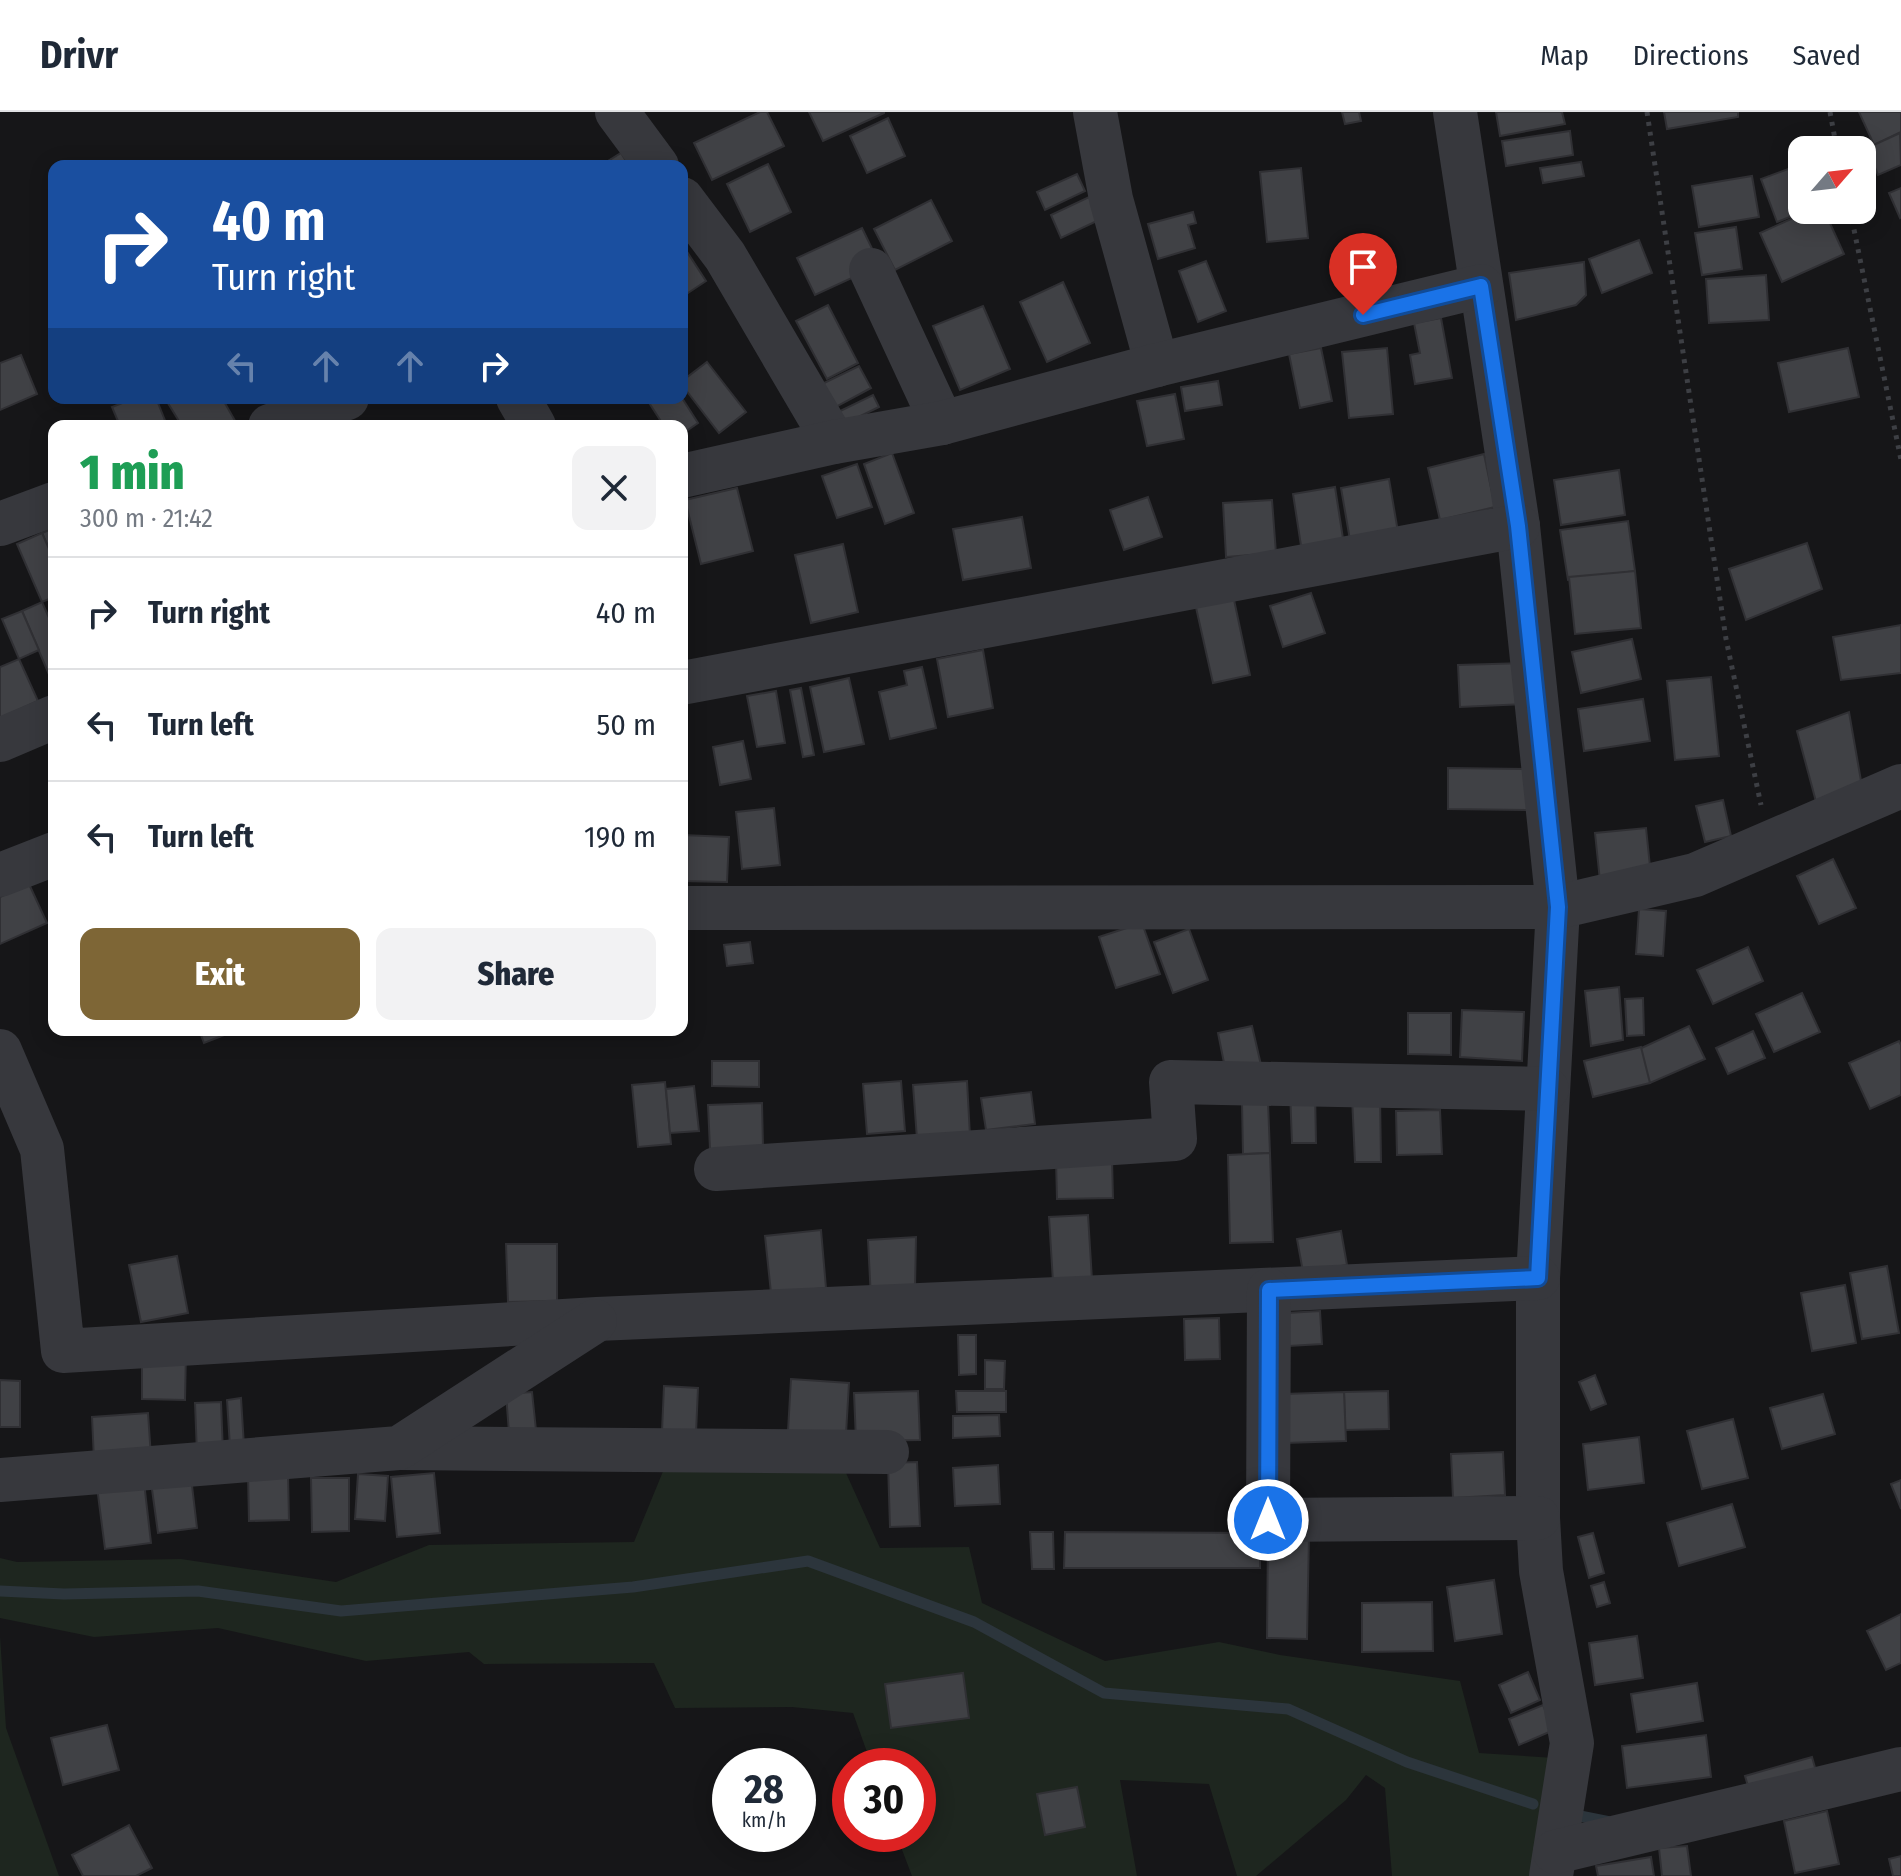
<!DOCTYPE html>
<meta charset="utf-8">
<style>
:root{--surface:#fff;--page:#f2f2f3;--text:#1f2937;--muted:#747a83;--line:#e0e1e3;--accent:#7e6636}
body{margin:0;font-family:"Fira Sans Condensed",sans-serif;background:var(--page);color:var(--text);height:100vh;display:flex;flex-direction:column;font-size:30px;white-space:nowrap}
*{box-sizing:border-box;margin:0}
p{font-size:26px;color:var(--muted)}
.icon{flex:none;width:44px;height:44px;fill:none;stroke:currentColor;stroke-width:2;stroke-linecap:round;stroke-linejoin:round}
.map{position:relative;flex:1;overflow:hidden}
.drawer{position:absolute;left:48px;top:308px;width:640px;height:616px;display:flex;flex-direction:column;background:var(--surface);border-radius:16px;box-shadow:0 4px 20px #0003}
.drawer>*{flex:none}
.hud{position:absolute;left:48px;top:48px;width:640px;height:244px;border-radius:16px;box-shadow:0 4px 20px #0003;background:#1a4fa0;color:#fff;overflow:hidden}
.needle{width:52px;rotate:62deg}
.buttons{position:absolute;left:1788px;top:24px;display:grid;gap:16px}
.buttons a{display:grid;place-items:center;width:88px;height:88px;border-radius:16px;background:var(--surface);box-shadow:0 4px 20px #0003;font-size:40px}
.speed{position:absolute;left:712px;top:1636px;display:flex;gap:16px;font-size:40px;font-weight:700;text-align:center}
.speed>*{display:grid;place-content:center;width:104px;height:104px;border-radius:50%;background:var(--surface);box-shadow:0 4px 20px #0003;line-height:1}
.speed small{font-size:20px;font-weight:400}
.speed .limit{border:12px solid #d22;background:#fff;color:#111}
.pin{position:absolute;display:grid;place-items:center;width:68px;height:68px;color:#fff;margin:-82px -34px;border-radius:50% 50% 50% 0;rotate:-45deg;box-shadow:0 0 8px #0007}
.pin .icon{rotate:45deg}
.me{position:absolute;width:88px;margin:-44px;rotate:0deg;stroke-linejoin:round;filter:drop-shadow(0 0 6px #0008)}
.turn{display:flex;align-items:center;gap:28px;height:168px;padding:0 32px;font-size:36px}
.turn .icon{width:104px;height:104px;stroke-width:2.5}
.turn b{display:block;font-size:56px;line-height:68px}
.lanes{display:flex;align-items:center;height:76px;padding:0 32px;background:#0003;justify-content:center;gap:40px;direction:ltr}
.lanes .off{opacity:.35}
.round{display:grid;place-items:center;flex:none;width:84px;height:84px;border-radius:16px;background:var(--page)}
.overview{display:flex;align-items:center;justify-content:space-between;height:136px;padding:0 32px}
h1{font-size:48px;font-weight:800;line-height:60px;color:#1e9e55}
.cta{display:flex;gap:16px;margin-top:auto;padding:16px 32px}
.cta a{flex:1;height:92px;border-radius:16px;background:var(--accent);color:#fff;font-size:32px;font-weight:800;line-height:92px;text-align:center}
.cta a+a{background:var(--page);color:var(--text)}
ul{padding:0;list-style:none}
li{display:flex;align-items:center;gap:24px;height:112px;padding:0 32px;border-top:2px solid var(--line)}
li div{flex:1}
li b{display:block;font-size:30px}
li em{font-style:normal}
header{display:flex;align-items:center;gap:48px;box-sizing:border-box;height:112px;padding:0 40px;background:var(--surface);border-bottom:2px solid var(--line)}
header strong{font-size:38px}
nav{display:flex;gap:44px;margin-inline-start:auto;font-size:28px}
.map>svg:first-child{display:block}
</style>
<header>
<strong>Drivr</strong>
<nav><a>Map</a><a>Directions</a><a>Saved</a></nav>
</header>
<div class="map">
<svg width="1901" height="1764" viewBox="0 0 1901 1764">
<rect width="100%" height="100%" fill="#161618"/>
<!-- green -->
<g fill="#1e261f">
<path d="M664 1357 846 1361 880 1436 969 1435 982 1491 1105 1549 1219 1530 1280 1543 1460 1569 1479 1641 1570 1647 1551 1764H1392L1385 1676 1366 1663 1346 1688 1256 1764H1237L1209 1672 1120 1668 1137 1764H912L896 1722H918V1654H872L853 1601 792 1595 675 1596 654 1551 484 1552 469 1540 366 1549 218 1516 94 1525 0 1506V1446L17 1450 181 1447 336 1470 429 1433 634 1430Z"/>
<path d="M0 1524 6 1616 59 1764H0Z"/>
</g>
<g fill="none" stroke-linecap="round" stroke-linejoin="round">
<!-- stream -->
<g stroke="#2c353c" stroke-width="11">
<path d="M0 1479 64 1482 198 1479 341 1499 633 1475 808 1449 974 1510 1104 1581 1288 1597 1407 1650 1533 1692"/>
<path d="M1575 1703 1610 1710"/>
</g>
</g>
<!-- building -->
<g fill="#404145" stroke="#303034" stroke-width="2">
<path d="M760 0H767L784 34 712 68 694 31Z"/>
<path d="M809 0H884V1L823 29Z"/>
<path d="M1342 0H1359L1361 9 1345 12Z"/>
<path d="M1496 0H1562L1565 12 1500 24Z"/>
<path d="M1664 0H1738V5L1667 17Z"/>
<path d="M1859 0H1901V20L1874 33Z"/>
<path d="M888 6 905 44 867 61 850 24Z"/>
<path d="M1570 19 1573 43 1506 54 1502 29Z"/>
<path d="M1900 21 1901 53 1878 63 1867 36Z"/>
<path d="M621 41 629 54H600Z"/>
<path d="M1581 50 1584 64 1543 71 1540 56Z"/>
<path d="M768 52 791 100 750 120 727 72Z"/>
<path d="M1802 52V98H1808L1777 110 1761 67Z"/>
<path d="M1301 56 1308 126 1267 130 1260 60Z"/>
<path d="M1077 62 1085 79 1045 98 1037 80Z"/>
<path d="M1752 64 1759 105 1699 115 1692 74Z"/>
<path d="M1901 76V105L1900 106 1889 81Z"/>
<path d="M1089 85 1099 108 1061 126 1051 103Z"/>
<path d="M931 88 952 129 895 158 874 117Z"/>
<path d="M1811 98H1824L1844 142 1782 170 1760 121Z"/>
<path d="M1193 100 1196 111 1188 113 1195 136 1158 147 1148 112Z"/>
<path d="M1736 115 1742 157 1702 163 1695 121Z"/>
<path d="M862 116 880 153 815 183 797 146Z"/>
<path d="M1639 128 1652 161 1602 181 1589 147Z"/>
<path d="M682 132 706 169 682 185Z"/>
<path d="M1206 149 1226 199 1198 210 1179 159Z"/>
<path d="M1584 150 1586 183 1576 193 1516 208 1509 161Z"/>
<path d="M1766 163 1769 208 1709 211 1706 167Z"/>
<path d="M1063 170 1090 231 1047 250 1020 190Z"/>
<path d="M828 193 858 251 827 267 796 209Z"/>
<path d="M983 194 1010 257 960 278 933 214Z"/>
<path d="M1441 206 1452 266 1415 272 1410 243 1420 241 1414 211Z"/>
<path d="M1321 236 1332 289 1300 296 1289 242Z"/>
<path d="M1387 236 1393 302 1349 306 1342 240Z"/>
<path d="M1848 236 1859 285 1789 300 1778 251Z"/>
<path d="M21 243 37 282 0 298V251Z"/>
<path d="M707 250 746 300 719 321 682 273V269Z"/>
<path d="M859 254 871 276 834 296 822 272Z"/>
<path d="M1218 269 1222 293 1185 299 1181 275Z"/>
<path d="M1175 282 1184 327 1147 334 1137 289Z"/>
<path d="M873 283 879 295 840 314 834 302Z"/>
<path d="M135 286H156L166 311 160 314H120L112 295Z"/>
<path d="M170 286H222L238 314H182L166 288Z"/>
<path d="M646 286H682L698 311 682 322V314H664Z"/>
<path d="M892 341 914 401 885 412 864 352Z"/>
<path d="M1484 342 1495 395 1440 408 1428 356Z"/>
<path d="M857 352 872 395 837 406 822 364Z"/>
<path d="M1619 358 1625 403 1561 413 1554 368Z"/>
<path d="M1389 367 1398 420 1350 428 1341 376Z"/>
<path d="M1335 375 1344 433 1302 440 1293 382Z"/>
<path d="M737 376 753 439 701 452 685 388Z"/>
<path d="M1148 385 1162 425 1124 438 1110 398Z"/>
<path d="M1272 388 1276 441 1226 445 1223 391Z"/>
<path d="M1022 405 1031 456 963 468 953 417Z"/>
<path d="M1628 409 1635 459 1568 468 1560 418Z"/>
<path d="M54 416V448L42 421Z"/>
<path d="M42 421 54 448V485L42 490 17 432Z"/>
<path d="M1807 431 1822 477 1746 508 1729 457Z"/>
<path d="M843 432 858 500 811 511 795 443Z"/>
<path d="M1635 459 1641 516 1575 522 1569 465Z"/>
<path d="M1311 481 1325 521 1283 535 1270 494Z"/>
<path d="M1233 483 1250 563 1213 571 1195 491Z"/>
<path d="M42 490 54 517V563L50 565 22 499Z"/>
<path d="M22 499 39 538 19 547 2 507Z"/>
<path d="M1901 513V561L1841 568 1833 525Z"/>
<path d="M1632 527 1641 567 1581 581 1572 540Z"/>
<path d="M983 538 993 596 948 605 937 547Z"/>
<path d="M19 547 38 589 0 606V555Z"/>
<path d="M1527 551 1528 592 1460 595 1458 553Z"/>
<path d="M922 555 936 616 890 627 879 580 907 573 904 559Z"/>
<path d="M1711 565 1719 644 1675 648 1667 569Z"/>
<path d="M849 566 864 632 824 640 810 575Z"/>
<path d="M801 576 814 643 803 645 790 578Z"/>
<path d="M776 579 785 631 757 635 747 584Z"/>
<path d="M1643 587 1650 629 1584 639 1578 597Z"/>
<path d="M1849 600 1864 686 1818 697 1797 619Z"/>
<path d="M743 629 751 667 720 673 713 635Z"/>
<path d="M1448 656 1529 657V698L1448 697Z"/>
<path d="M1723 688 1731 724 1705 730 1696 694Z"/>
<path d="M774 696 780 753 742 757 736 700Z"/>
<path d="M1646 716 1651 764 1600 769 1595 721Z"/>
<path d="M682 723 729 725 727 770 682 769Z"/>
<path d="M1833 747 1856 796 1819 812 1797 764Z"/>
<path d="M29 772 47 811 0 832V785Z"/>
<path d="M1639 797 1666 799 1663 844 1636 842Z"/>
<path d="M1142 811 1160 862 1116 876 1099 825Z"/>
<path d="M1189 817 1208 868 1173 881 1154 830Z"/>
<path d="M750 830 753 851 727 854 724 833Z"/>
<path d="M1748 835 1763 869 1713 892 1697 858Z"/>
<path d="M1619 875 1623 928 1591 934 1585 879Z"/>
<path d="M1802 881 1820 920 1774 940 1756 902Z"/>
<path d="M1643 886 1644 923 1627 924 1625 887Z"/>
<path d="M1462 898 1524 900 1522 949 1460 945Z"/>
<path d="M1408 901H1451V943L1408 942Z"/>
<path d="M1252 914 1261 953 1226 961 1218 921Z"/>
<path d="M1689 914 1705 947 1650 971 1635 939Z"/>
<path d="M199 918H237L204 931Z"/>
<path d="M1753 919 1765 946 1728 962 1716 936Z"/>
<path d="M1899 929 1901 933V983L1870 997 1849 951Z"/>
<path d="M1641 935 1650 971 1593 985 1584 949Z"/>
<path d="M712 949H759V975L712 974Z"/>
<path d="M901 969 905 1019 867 1022 863 972Z"/>
<path d="M967 969 970 1024 917 1027 913 973Z"/>
<path d="M665 970 671 1032 638 1035 632 973Z"/>
<path d="M694 974 699 1019 670 1021 666 977Z"/>
<path d="M1290 979H1315L1316 1031H1292Z"/>
<path d="M1031 980 1035 1012 986 1018 981 986Z"/>
<path d="M1380 984 1381 1050H1355L1352 985Z"/>
<path d="M1268 990 1270 1041 1243 1042 1242 991Z"/>
<path d="M762 991 763 1035 710 1037 708 993Z"/>
<path d="M1440 998 1442 1042 1397 1043 1396 999Z"/>
<path d="M1270 1041 1273 1130 1230 1131 1228 1043Z"/>
<path d="M1112 1047 1113 1086 1057 1087 1056 1048Z"/>
<path d="M1088 1103 1092 1168 1053 1170 1049 1105Z"/>
<path d="M821 1118 826 1176 771 1181 765 1124Z"/>
<path d="M1341 1119 1347 1153 1303 1160 1297 1127Z"/>
<path d="M916 1125 915 1176 871 1187 868 1128Z"/>
<path d="M506 1132H557V1189L508 1190Z"/>
<path d="M177 1144 188 1201 141 1210 129 1153Z"/>
<path d="M1887 1154 1899 1221 1862 1227 1850 1161Z"/>
<path d="M1845 1173 1856 1231 1812 1239 1801 1181Z"/>
<path d="M1320 1199 1322 1232 1289 1234 1287 1201Z"/>
<path d="M1219 1206 1220 1247 1185 1248 1184 1207Z"/>
<path d="M958 1223H976V1262L959 1263Z"/>
<path d="M142 1238 186 1239 185 1288 142 1287Z"/>
<path d="M985 1248 1005 1249 1004 1277H985Z"/>
<path d="M1595 1263 1606 1292 1591 1298 1579 1270Z"/>
<path d="M791 1267 849 1271 846 1322 788 1319Z"/>
<path d="M0 1268 20 1269V1315H0Z"/>
<path d="M664 1274 698 1276 696 1321 662 1319Z"/>
<path d="M918 1279 920 1328 856 1329 854 1281Z"/>
<path d="M956 1279H1006V1300H957Z"/>
<path d="M1388 1279 1389 1317 1345 1318 1344 1280Z"/>
<path d="M532 1280 536 1318 509 1321 506 1282Z"/>
<path d="M1344 1280 1346 1329 1285 1331 1284 1282Z"/>
<path d="M1823 1282 1835 1322 1782 1337 1770 1296Z"/>
<path d="M241 1286 244 1334 230 1335 227 1288Z"/>
<path d="M221 1290 223 1341 197 1342 195 1291Z"/>
<path d="M148 1301 151 1345 94 1348 92 1305Z"/>
<path d="M999 1303 1000 1324 953 1326V1304Z"/>
<path d="M1733 1307 1748 1366 1702 1377 1687 1319Z"/>
<path d="M1639 1325 1644 1371 1588 1378 1583 1332Z"/>
<path d="M1503 1340 1505 1383 1453 1386 1451 1342Z"/>
<path d="M917 1350 920 1414 890 1415 888 1351Z"/>
<path d="M998 1353 1000 1392 955 1394 953 1356Z"/>
<path d="M434 1361 440 1421 397 1425 391 1365Z"/>
<path d="M288 1362 289 1408 249 1409 248 1363Z"/>
<path d="M358 1362 388 1364 385 1409 355 1407Z"/>
<path d="M191 1365 197 1416 158 1421 151 1370Z"/>
<path d="M311 1366H349V1419L312 1420Z"/>
<path d="M1901 1368V1397L1891 1372Z"/>
<path d="M144 1370 151 1431 105 1437 97 1375Z"/>
<path d="M1732 1392 1745 1435 1679 1454 1667 1411Z"/>
<path d="M1030 1420H1053L1054 1457H1032Z"/>
<path d="M1065 1420 1260 1421V1456H1064Z"/>
<path d="M1268 1421 1309 1422 1307 1527 1267 1526Z"/>
<path d="M1593 1421 1604 1461 1589 1466 1578 1425Z"/>
<path d="M1494 1468 1502 1522 1455 1529 1447 1475Z"/>
<path d="M1604 1470 1610 1491 1597 1495 1591 1474Z"/>
<path d="M1432 1490 1433 1539 1362 1540V1491Z"/>
<path d="M1901 1502V1551L1886 1558 1867 1519Z"/>
<path d="M1637 1524 1643 1566 1595 1573 1589 1531Z"/>
<path d="M1528 1560 1540 1588 1511 1601 1499 1573Z"/>
<path d="M963 1561 969 1606 891 1616 885 1572Z"/>
<path d="M1697 1571 1703 1609 1637 1620 1631 1582Z"/>
<path d="M1543 1593 1554 1618 1519 1633 1509 1607Z"/>
<path d="M107 1613 119 1658 63 1673 51 1626Z"/>
<path d="M1706 1623 1711 1665 1627 1676 1622 1634Z"/>
<path d="M1812 1645 1818 1666 1751 1684 1745 1664Z"/>
<path d="M1077 1675 1085 1715 1045 1723 1037 1682Z"/>
<path d="M1827 1699 1839 1752 1795 1761 1784 1709Z"/>
<path d="M129 1713 152 1756 136 1764H83L72 1743Z"/>
<path d="M1687 1734 1691 1764H1662L1659 1736Z"/>
<path d="M1901 1744V1764H1893L1889 1747Z"/>
<path d="M1651 1745 1654 1764H1598L1596 1754Z"/>
</g>
<g fill="none" stroke-linecap="round" stroke-linejoin="round">
<!-- path -->
<g stroke="#3d3f44" stroke-width="5" stroke-dasharray="4 6" stroke-linecap="butt">
<path d="M1647 0 1726 527 1761 693"/>
<path d="M1830 0 1837 38"/>
<path d="M1850 98 1901 348"/>
</g>
<!-- minor -->
<g stroke="#37383d" stroke-width="44">
<path d="M617 0 657 54"/>
<path d="M1095 0 1111 87 1157 253"/>
<path d="M1455 0 1518 414 1558 795 1538 1166V1406L1541 1459 1572 1631 1551 1764"/>
<path d="M682 87 725 144 834 330"/>
<path d="M871 158 942 311"/>
<path d="M518 286 534 314"/>
<path d="M270 314 347 286"/>
<path d="M682 364 834 330 942 311 1157 253 1481 174"/>
<path d="M0 412 54 392"/>
<path d="M682 571 1518 414"/>
<path d="M0 628 54 605"/>
<path d="M0 763 54 742"/>
<path d="M682 796 1558 795 1695 763 1901 674"/>
<path d="M0 939 42 1037 63 1239 597 1207 1538 1166"/>
<path d="M716 1057 1175 1027 1171 970 1547 977"/>
<path d="M1269 1178 1268 1408 1538 1406"/>
<path d="M399 1336 887 1340"/>
<path d="M0 1368 399 1336 595 1209"/>
<path d="M1555 1740 1901 1657"/>
</g>
</g>
<g fill="none" stroke-linecap="round" stroke-linejoin="round">
<!-- route casing -->
<g stroke="#114b97" stroke-width="20">
<path id="route" d="M1268 1408 1269 1178 1538 1166 1558 795 1518 414 1481 174 1363 203"/>
</g>
<!-- route -->
<use href="#route" stroke="#1a73e8" stroke-width="14"/>
</g>
</svg>
<div class="buttons">
<a><svg class="needle" viewBox="-14 -14 28 28"><path d="M0-13l5 13h-10z" fill="#e53935"/><path d="M0 13l5-13h-10z" fill="#747a83"/></svg></a>
</div>
<div class="speed"><div>28<small>km/h</small></div><div class="limit">30</div></div>
<div class="pin" style="left:1363px;top:203px;background:#d93025"><svg class="icon" aria-label="arrive" viewBox="0 0 24 24"><path d="M6 21V4h12l-3 4 3 4H6"/></svg></div>
<svg class="me" style="left:1268px;top:1408px" viewBox="-20 -20 40 40"><circle r="17" fill="#1a73e8" stroke="#fff" stroke-width="3"/><path d="M0-11L8 9 0 5-8 9z" fill="#fff"/></svg>
<div class="hud">
<div class="turn"><svg class="icon" aria-label="right" viewBox="0 0 24 24"><path d="M7 20v-9h11M14 6l5 5-5 5"/></svg><div><b>40 m</b>Turn right</div></div>
<div class="lanes"><svg class="icon off" aria-label="left" viewBox="0 0 24 24"><path d="M17 20v-9H6M10 6l-5 5 5 5"/></svg><svg class="icon off" aria-label="ahead" viewBox="0 0 24 24"><path d="M12 20V5M6 11l6-6 6 6"/></svg><svg class="icon off" aria-label="ahead" viewBox="0 0 24 24"><path d="M12 20V5M6 11l6-6 6 6"/></svg><svg class="icon" aria-label="right" viewBox="0 0 24 24"><path d="M7 20v-9h11M14 6l5 5-5 5"/></svg></div>
</div>
<section class="drawer">
<div class="overview"><div><h1>1 min</h1><p>300 m · 21:42</p></div><a class="round"><svg class="icon" aria-label="close" viewBox="0 0 24 24"><path d="M6 6l12 12M18 6L6 18"/></svg></a></div>
<ul>
<li><svg class="icon" aria-label="right" viewBox="0 0 24 24"><path d="M7 20v-9h11M14 6l5 5-5 5"/></svg><div><b>Turn right</b></div><em>40 m</em></li>
<li><svg class="icon" aria-label="left" viewBox="0 0 24 24"><path d="M17 20v-9H6M10 6l-5 5 5 5"/></svg><div><b>Turn left</b></div><em>50 m</em></li>
<li><svg class="icon" aria-label="left" viewBox="0 0 24 24"><path d="M17 20v-9H6M10 6l-5 5 5 5"/></svg><div><b>Turn left</b></div><em>190 m</em></li>
</ul>
<div class="cta"><a>Exit</a><a>Share</a></div>
</section>
</div>
